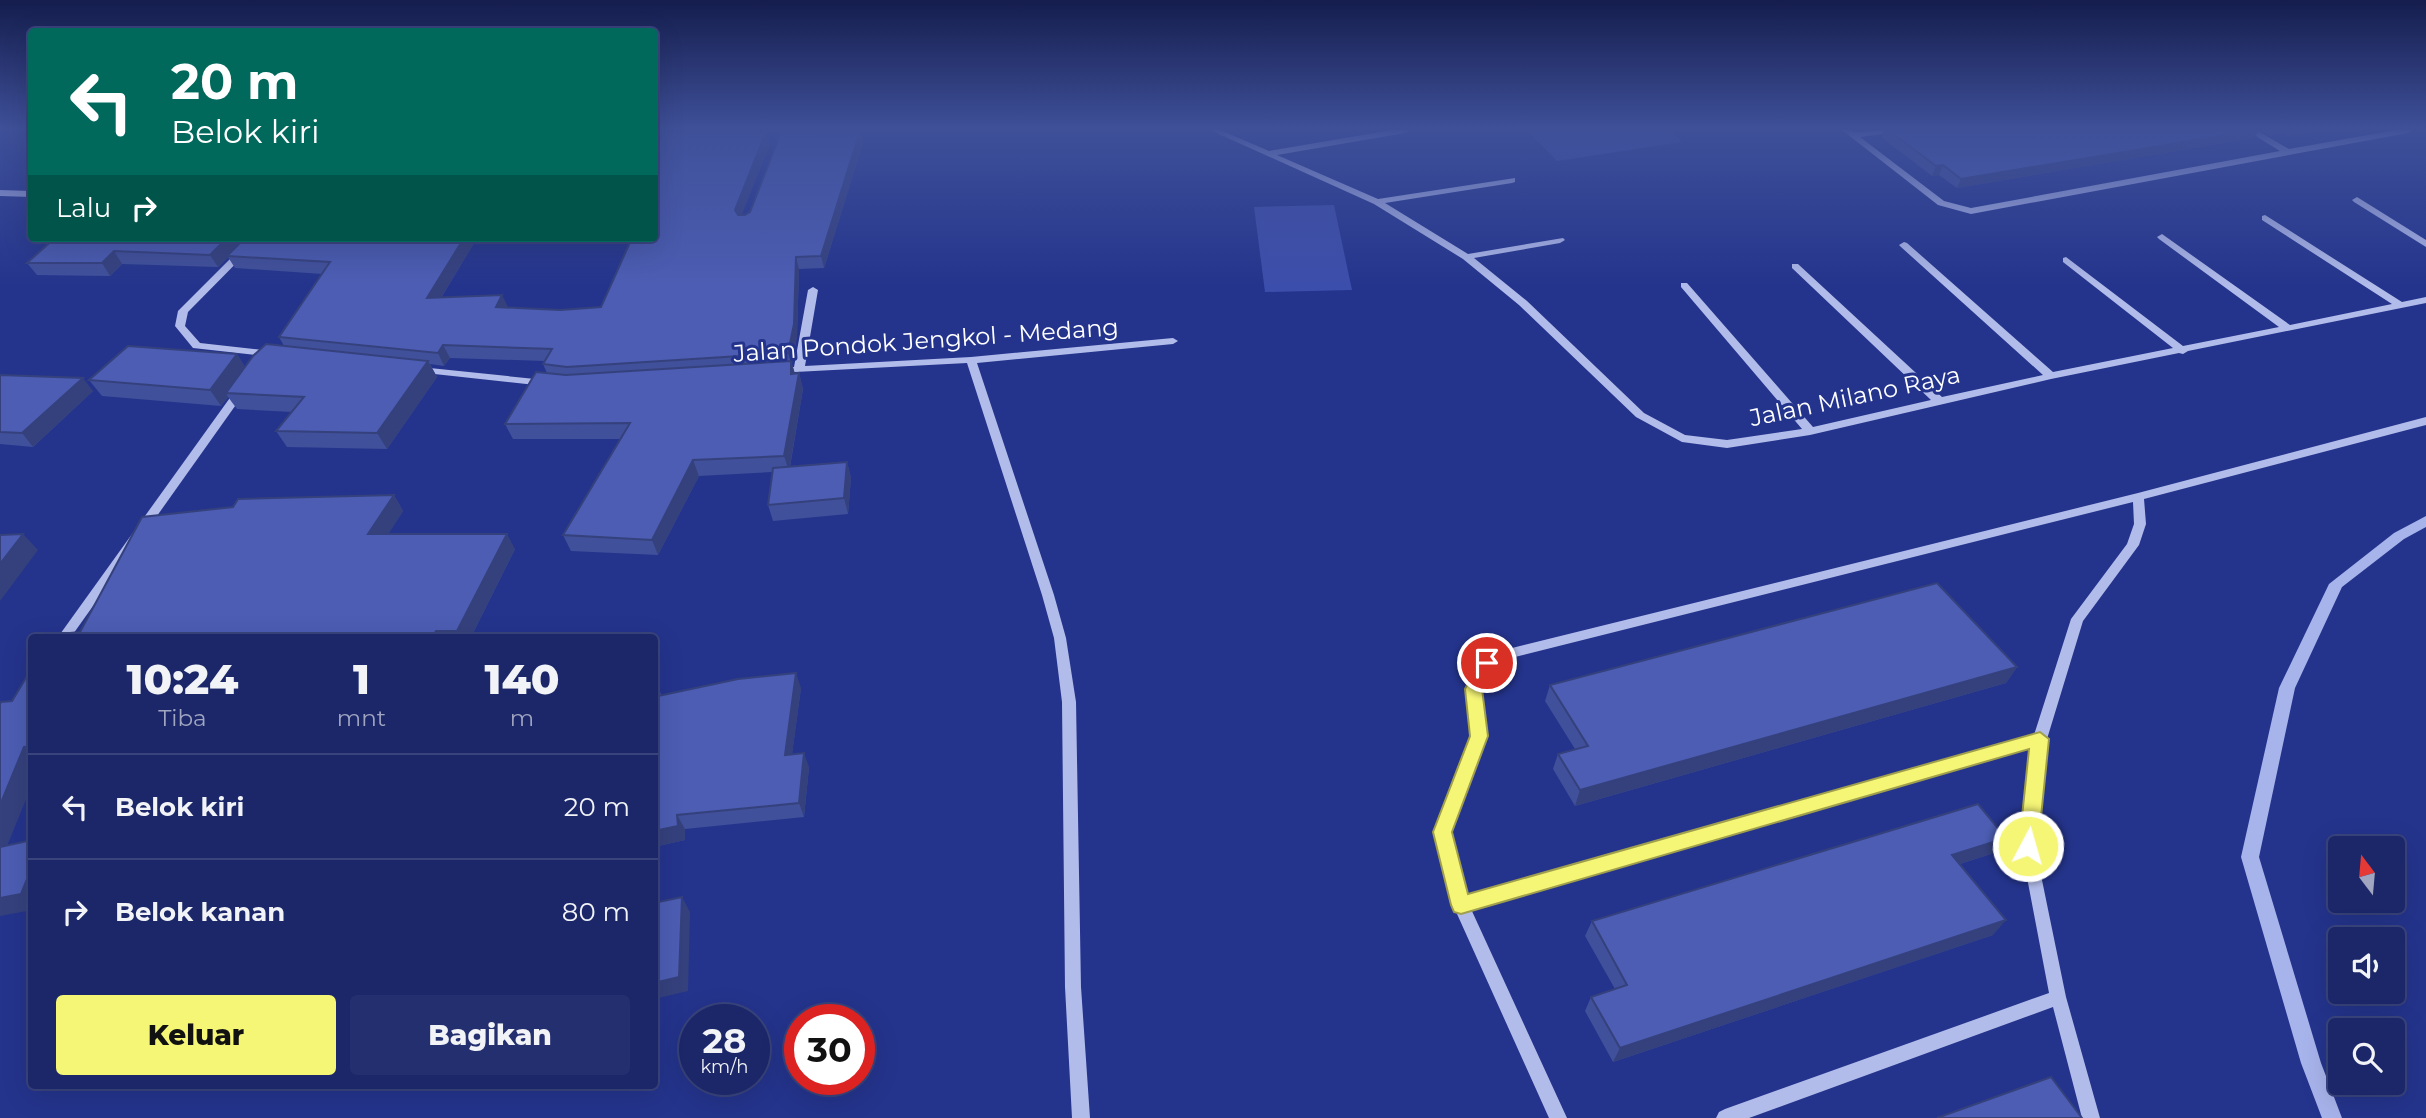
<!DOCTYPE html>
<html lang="id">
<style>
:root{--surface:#1b2769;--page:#242f6f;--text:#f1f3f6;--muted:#a0a5c0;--line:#39447d;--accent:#f5f576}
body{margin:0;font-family:Montserrat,sans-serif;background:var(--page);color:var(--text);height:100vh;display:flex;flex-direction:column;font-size:26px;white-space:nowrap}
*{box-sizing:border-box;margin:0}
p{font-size:23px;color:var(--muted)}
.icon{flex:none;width:38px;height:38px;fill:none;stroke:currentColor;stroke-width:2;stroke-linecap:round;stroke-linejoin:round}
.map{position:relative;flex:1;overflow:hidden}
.drawer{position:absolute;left:28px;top:634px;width:630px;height:455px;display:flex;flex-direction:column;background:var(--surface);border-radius:7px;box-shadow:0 7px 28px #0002,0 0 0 2px var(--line)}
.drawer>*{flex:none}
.guide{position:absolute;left:28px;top:28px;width:630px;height:214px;border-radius:7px;box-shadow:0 7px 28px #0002,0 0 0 2px var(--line);background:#00695c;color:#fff;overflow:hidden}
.needle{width:46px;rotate:344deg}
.buttons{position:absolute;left:2328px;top:836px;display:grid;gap:14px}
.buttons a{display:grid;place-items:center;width:77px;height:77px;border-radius:7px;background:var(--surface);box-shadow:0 7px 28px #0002,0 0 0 2px var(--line);font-size:35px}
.speed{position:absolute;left:679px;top:1004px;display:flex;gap:14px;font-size:35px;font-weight:700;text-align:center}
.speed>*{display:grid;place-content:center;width:91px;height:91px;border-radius:50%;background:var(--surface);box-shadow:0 7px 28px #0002,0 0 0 2px var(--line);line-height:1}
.speed small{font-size:18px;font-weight:400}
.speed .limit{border:10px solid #d22;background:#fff;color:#111}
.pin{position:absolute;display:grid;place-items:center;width:60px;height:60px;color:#fff;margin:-30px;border:4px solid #fff;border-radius:50%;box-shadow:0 2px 7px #0007}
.me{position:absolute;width:77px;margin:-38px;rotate:6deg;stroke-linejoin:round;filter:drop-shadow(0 0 5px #0008)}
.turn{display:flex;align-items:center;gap:24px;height:147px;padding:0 28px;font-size:32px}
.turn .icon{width:91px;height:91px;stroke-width:2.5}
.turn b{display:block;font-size:49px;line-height:60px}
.then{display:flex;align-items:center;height:66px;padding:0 28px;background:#0003;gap:14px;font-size:26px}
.eta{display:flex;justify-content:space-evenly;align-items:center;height:119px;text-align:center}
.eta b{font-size:42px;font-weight:800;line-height:49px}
.primary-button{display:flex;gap:14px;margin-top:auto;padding:14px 28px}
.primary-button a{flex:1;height:80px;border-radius:7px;background:var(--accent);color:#111;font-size:28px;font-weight:800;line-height:80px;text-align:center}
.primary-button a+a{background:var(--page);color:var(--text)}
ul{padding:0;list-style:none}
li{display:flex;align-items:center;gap:21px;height:105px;padding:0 28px;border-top:2px solid var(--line)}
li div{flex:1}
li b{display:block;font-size:26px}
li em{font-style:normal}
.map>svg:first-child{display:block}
</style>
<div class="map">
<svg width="2426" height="1118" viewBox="0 0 2426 1118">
<rect width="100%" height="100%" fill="#24348c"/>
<!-- green -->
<g fill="#3c4eab">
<path d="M1527 130H1669L1682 142 1557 161Z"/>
<path d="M1334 205 1352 290 1265 292 1254 207Z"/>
</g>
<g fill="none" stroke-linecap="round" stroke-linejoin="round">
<!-- stream -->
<path fill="#a7b3eb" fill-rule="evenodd" d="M2426 516V527L2404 539 2342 587 2295 688 2259 857 2321 1063 2342 1118H2322L2301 1063 2241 857 2279 688 2329 584 2394 533Z"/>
<!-- minor -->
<g fill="#b2bceb" fill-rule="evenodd">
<path d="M1210 130H1220L1269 151 1392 130H1409L1405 133 1277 155 1378 199 1515 178V182L1512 183 1385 203 1468 254 1563 238 1565 240 1560 243 1474 258 1527 301 1644 413 1685 435 1727 440 1802 429 1681 287V283H1687L1813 427 1931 400 1792 268V264H1798L1942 397 2043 375 1901 247 1899 245 1904 242 1907 243 2053 372 2173 348 2063 262V258L2066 257 2183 346 2279 327 2159 239 2157 237 2162 234 2290 325 2392 304 2262 220V216L2265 215 2402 302 2426 297V303L2188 351 2183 354 2179 353 2051 379 1810 435 1727 448 1682 442 1636 417 1519 305 1463 259 1374 204Z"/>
<path d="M1842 130H1851L1854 132 1893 130 1889 133 1860 137 1944 201 1971 208 2280 151 2246 130H2256L2289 149 2396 130H2412L2408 133 1971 214 1938 205Z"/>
<path d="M0 190 32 191V197L0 196Z"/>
<path d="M2357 197 2426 240V247L2354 202 2352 200Z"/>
<path d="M251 238H261L188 312 185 326 200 343 273 351 278 354 273 357 193 348 175 326 178 311Z"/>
<path d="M813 287 818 290 805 366 971 357 1173 338 1178 341 1173 344 977 363 1054 595 1066 638 1076 702 1081 987 1090 1118H1072L1065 987 1062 702 1054 638 1042 595 967 363 776 373 775 371 776 369 794 367 808 290Z"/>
<path d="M420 367 545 380 550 383 545 386 416 372 415 370Z"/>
<path d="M241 387 245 388 246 390 245 392 71 637H58L237 388Z"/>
<path d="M2426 417V425L2144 499 2146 524 2139 545 2083 621 2047 739 2035 846 2066 997 2100 1118H2082L2053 1007 1749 1118H1716L1719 1112 1725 1109 2049 993 2021 846 2032 747 1471 909 1567 1118H1549L1453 905 1435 832 1472 736 1467 689 1482 659 1512 648 2138 493ZM2133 502 2134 524 2127 544 2071 619 2034 735 1466 897 1449 832 1486 736 1481 689 1492 667 1515 657Z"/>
</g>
</g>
<!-- wall -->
<g fill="#41509a">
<path d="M1884 130H1888L2254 138 1957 188 1939 175 1932 176 1881 137Z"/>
<path d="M2261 130H2326L2288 136 2284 133 2271 136Z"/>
<path d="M863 143 824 268 799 269 797 336 792 364 795 374 799 373 803 389 790 467 847 462 851 478 848 514 773 521 768 505 772 472 699 476 658 555 571 551 563 535 620 439H513L505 424 547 373 543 364 545 361 450 358 444 366 430 364 437 377 387 449 287 447 276 431 292 412 237 409 228 397 221 406 102 396 89 380 237 354 245 367 284 346 279 337 322 274 235 268 228 257 218 267 122 264 110 276 37 275 27 263 55 238H477L441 298 508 307 560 310 601 307 770 144 741 215H745Z"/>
<path d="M0 375 93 391 33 447 0 444Z"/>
<path d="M394 495 403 511 388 534 515 549 471 637H49L80 632Z"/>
<path d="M2017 667 2006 683 1575 806 1553 769 1558 754 1575 749 1545 701 1550 685Z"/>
<path d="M32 668V784L7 845 0 916 12 701Z"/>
<path d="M656 684 662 696 801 688 792 754 809 767 804 817 685 829V840L654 847Z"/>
<path d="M1994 853 1960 864 1993 935 1613 1062 1585 1011 1591 997 1615 989 1585 936 1592 921Z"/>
</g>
<!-- shaded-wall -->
<g fill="#35417d">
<path d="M2255 130H2259L2254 138 1957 188 1961 179Z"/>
<path d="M2274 130H2286L2284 133 2271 136Z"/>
<path d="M2292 130H2326L2288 136Z"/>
<path d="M860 131 863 143 824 268 821 256Z"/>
<path d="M766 132 770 144 739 222 735 210Z"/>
<path d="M1943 165 1939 175 1932 176 1936 166Z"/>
<path d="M227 238H247L227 256 228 257 218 267 210 255Z"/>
<path d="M464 238H477L433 311 427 298Z"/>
<path d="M114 251 122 264 110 276 102 263Z"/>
<path d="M796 257 799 269 797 336 792 364 796 377 791 374V363L788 353Z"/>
<path d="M502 295 508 307H496Z"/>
<path d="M443 345 450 358 444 366 438 353Z"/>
<path d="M237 354 247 370 226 393 228 397 221 406 210 390Z"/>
<path d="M428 361 437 377 387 449 377 433Z"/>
<path d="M799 373 803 389 789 471 784 456Z"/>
<path d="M83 378 93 391 33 447 22 433Z"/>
<path d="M693 460 699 476 658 555 652 540Z"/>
<path d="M847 462 851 478 848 514 844 498Z"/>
<path d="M394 495 403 511 378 550 368 534Z"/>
<path d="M23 534 38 550 0 601V564Z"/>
<path d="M507 534 515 549 471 637H461L457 631Z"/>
<path d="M436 631 440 637H432Z"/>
<path d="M2017 667 2006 683 1575 806 1580 790Z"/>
<path d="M796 673 801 688 790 769 785 755Z"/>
<path d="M24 747 32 753V784L0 863V805Z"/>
<path d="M804 753 809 767 804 817 799 803Z"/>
<path d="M677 815 685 829V840L654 847V831Z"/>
<path d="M2006 838 1994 853 1941 870 1952 855Z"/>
<path d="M32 867V910L0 916V898Z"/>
<path d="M682 897 690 912 688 991 654 999V983Z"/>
<path d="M2006 920 1993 935 1613 1062 1620 1048Z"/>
</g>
<!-- building -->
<g fill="#4c5db3" stroke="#35417d" stroke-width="2">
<path d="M1888 130H2255L1961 179 1943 165 1936 166Z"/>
<path d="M860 131 821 256 796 257 794 324 788 353 567 367 543 364 552 349 443 345 438 353 279 337 330 262 227 256 245 238H464L427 298 502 295 496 307 560 310 601 307 632 238H654V148L663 132H766L735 210 738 215H745L750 212 781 132Z"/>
<path d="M55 238H227L210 255 114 251 102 263H27Z"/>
<path d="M266 344 428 361 377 433 276 431 304 397 226 393 253 356Z"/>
<path d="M128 346 237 354 210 390 89 380Z"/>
<path d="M791 361V374L799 373 784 456 693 460 652 540 563 535 630 423 505 424 536 372 566 375Z"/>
<path d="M0 375 83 378 22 433 0 432Z"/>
<path d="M847 462 844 498 768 505 773 468Z"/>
<path d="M394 495 368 534H507L457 631H436L432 637H49L50 635 80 632 142 517 233 507 238 499Z"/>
<path d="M23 534 0 564V535Z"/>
<path d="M1937 583 2017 667 1580 790 1558 754 1588 746 1550 685Z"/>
<path d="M32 668V746L24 747 0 805V704L1 702 12 701Z"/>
<path d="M796 673 785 755 804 753 799 803 677 815 678 826 654 831V685L656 684 658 696 738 679Z"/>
<path d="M1978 804 2006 838 1952 855 2006 920 1620 1048 1591 997 1627 985 1592 921Z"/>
<path d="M32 840V867L21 894 0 898V847Z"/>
<path d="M682 897 679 977 654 983V903Z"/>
<path d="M2051 1077 2082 1118H1937Z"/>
</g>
<!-- sky -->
<linearGradient id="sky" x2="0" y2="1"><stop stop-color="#141d4d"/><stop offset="0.45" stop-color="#3f5099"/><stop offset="1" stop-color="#3f5099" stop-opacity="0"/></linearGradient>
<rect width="2426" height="286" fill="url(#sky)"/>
<!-- route -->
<path fill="#f5f576" stroke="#9f9f4d" stroke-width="2" d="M1487 656 1495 663 1482 689 1488 736 1452 832 1468 894 2040 732 2049 739 2038 846 2035 852 2028 855 2021 852 2019 846 2029 749 1461 914 1454 912 1451 905 1433 832 1470 736 1465 689 1481 658Z"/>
<g text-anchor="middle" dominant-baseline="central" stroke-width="6" stroke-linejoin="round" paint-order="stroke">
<!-- street labels -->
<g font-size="24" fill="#fff" stroke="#24348c">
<text transform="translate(926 340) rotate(-4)">Jalan Pondok Jengkol - Medang</text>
<text transform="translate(1855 396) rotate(-12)">Jalan Milano Raya</text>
</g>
</g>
</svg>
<div class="buttons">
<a><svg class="needle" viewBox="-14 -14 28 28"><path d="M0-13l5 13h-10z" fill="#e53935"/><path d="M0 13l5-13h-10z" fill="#a0a5c0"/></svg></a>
<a><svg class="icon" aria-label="sound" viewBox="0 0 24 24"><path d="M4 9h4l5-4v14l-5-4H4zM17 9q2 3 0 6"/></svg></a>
<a><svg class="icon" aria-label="search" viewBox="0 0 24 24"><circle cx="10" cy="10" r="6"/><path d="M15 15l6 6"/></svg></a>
</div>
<div class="speed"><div>28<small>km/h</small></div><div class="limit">30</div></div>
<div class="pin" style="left:1487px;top:663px;background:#d93025"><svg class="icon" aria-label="arrive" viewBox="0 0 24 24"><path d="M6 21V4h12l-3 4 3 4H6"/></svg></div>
<svg class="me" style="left:2028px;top:846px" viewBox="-20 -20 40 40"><circle r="17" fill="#f5f576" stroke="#fff" stroke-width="3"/><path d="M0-11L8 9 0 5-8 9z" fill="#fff"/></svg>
<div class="guide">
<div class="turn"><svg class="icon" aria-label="left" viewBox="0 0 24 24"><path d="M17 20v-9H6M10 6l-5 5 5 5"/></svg><div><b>20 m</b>Belok kiri</div></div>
<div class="then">Lalu<svg class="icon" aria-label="right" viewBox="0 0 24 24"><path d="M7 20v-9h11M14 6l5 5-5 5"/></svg></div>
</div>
<section class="drawer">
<div class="eta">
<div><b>10:24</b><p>Tiba</p></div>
<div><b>1</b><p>mnt</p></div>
<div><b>140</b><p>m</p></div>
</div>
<ul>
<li><svg class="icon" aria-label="left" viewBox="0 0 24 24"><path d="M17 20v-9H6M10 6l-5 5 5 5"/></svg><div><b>Belok kiri</b></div><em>20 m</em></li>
<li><svg class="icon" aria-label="right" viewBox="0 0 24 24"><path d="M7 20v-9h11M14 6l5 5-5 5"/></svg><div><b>Belok kanan</b></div><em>80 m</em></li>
</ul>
<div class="primary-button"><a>Keluar</a><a>Bagikan</a></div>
</section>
</div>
